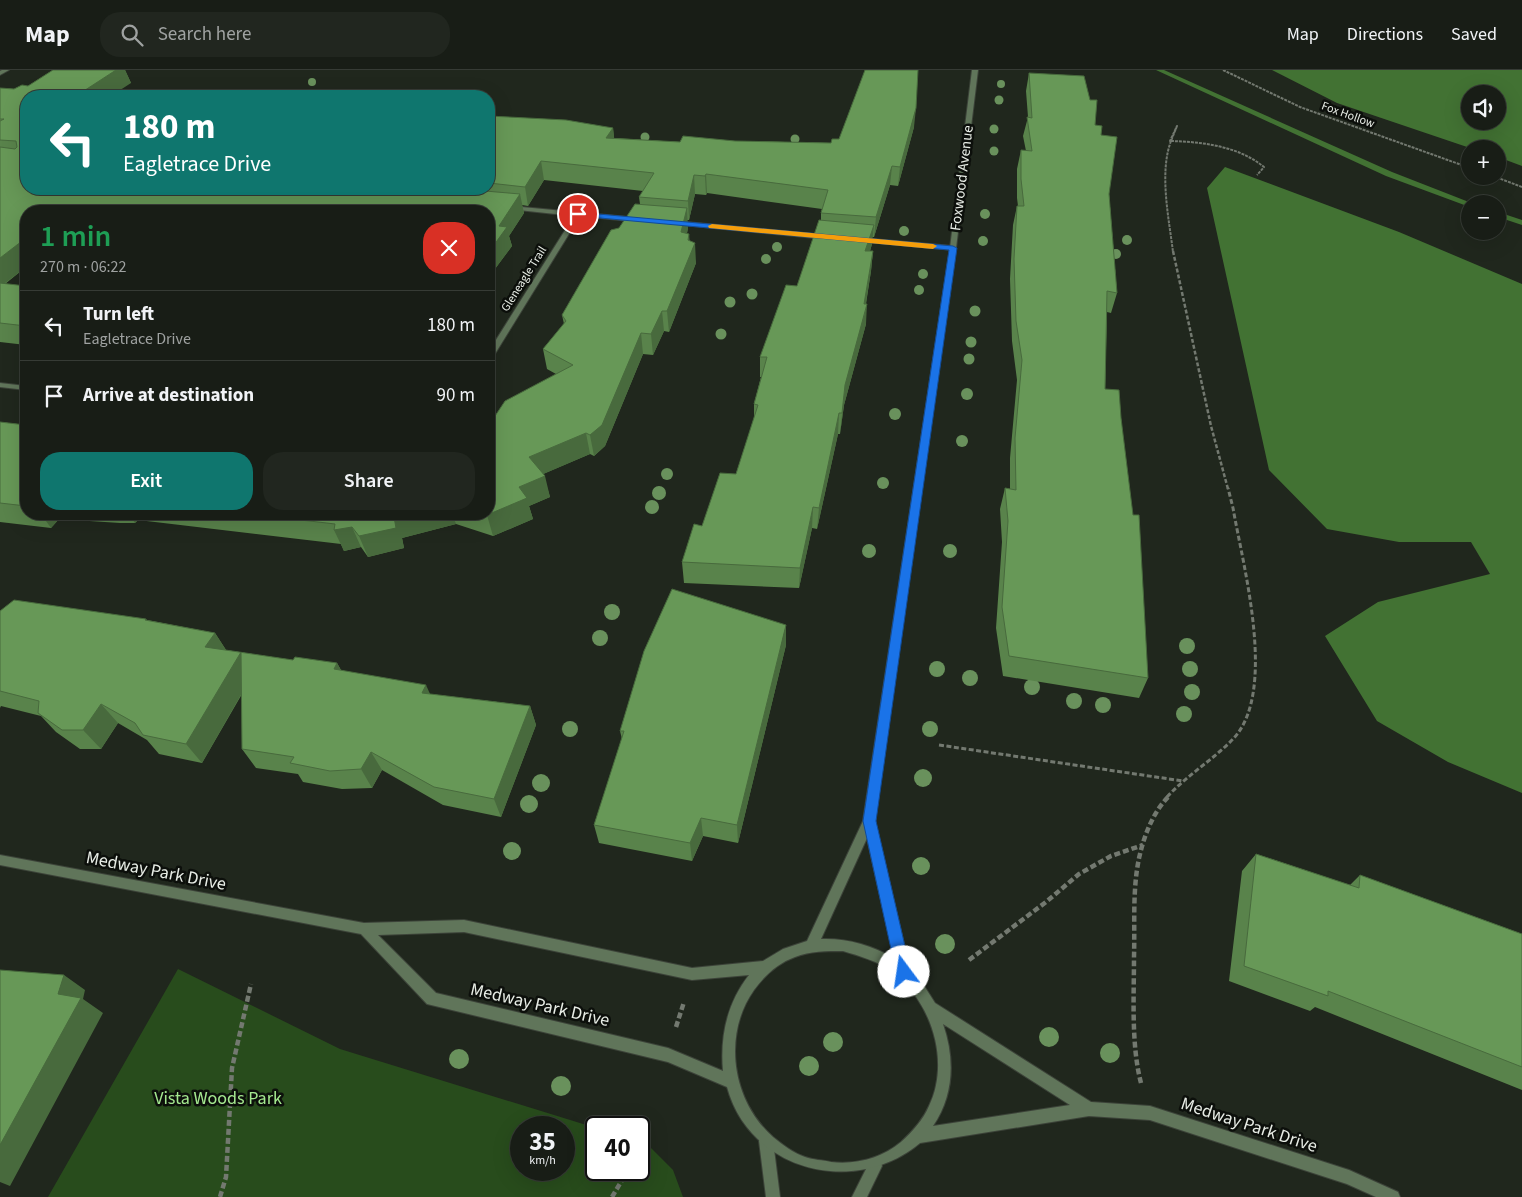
<!DOCTYPE html>
<meta charset="utf-8">
<style>
:root{--surface:#181d16;--page:#21261f;--text:#f1f3f6;--muted:#9fa2a1;--line:#363b35;--accent:#0f766e}
body{margin:0;font-family:"Source Sans 3",sans-serif;background:var(--page);color:var(--text);height:100vh;display:flex;flex-direction:column;font-size:19px;white-space:nowrap}
*{box-sizing:border-box;margin:0}
p{font-size:16px;color:var(--muted)}
.icon{flex:none;width:28px;height:28px;fill:none;stroke:currentColor;stroke-width:2;stroke-linecap:round;stroke-linejoin:round}
.map{position:relative;flex:1;overflow:hidden}
.details{position:absolute;left:20px;top:135px;width:475px;height:315px;display:flex;flex-direction:column;background:var(--surface);border-radius:20px;box-shadow:0 5px 20px #0002,0 0 0 1px var(--line)}
.details>*{flex:none}
.top-card{position:absolute;left:20px;top:20px;width:475px;height:105px;border-radius:20px;box-shadow:0 5px 20px #0002,0 0 0 1px var(--line);background:#0f766e;color:#fff;overflow:hidden}
.fabs{position:absolute;left:1461px;top:15px;display:grid;gap:10px}
.fabs a{display:grid;place-items:center;width:45px;height:45px;border-radius:50%;background:var(--surface);box-shadow:0 5px 20px #0002,0 0 0 1px var(--line);font-size:25px}
.speed{position:absolute;left:510px;top:1046px;display:flex;gap:10px;font-size:25px;font-weight:700;text-align:center}
.speed>*{display:grid;place-content:center;width:65px;height:65px;border-radius:50%;background:var(--surface);box-shadow:0 5px 20px #0002,0 0 0 1px var(--line);line-height:1}
.speed small{font-size:12px;font-weight:400}
.speed .limit{border:2px solid #111;border-radius:8px;background:#fff;color:#111}
.pin{position:absolute;display:grid;place-items:center;width:42px;height:42px;color:#fff;margin:-21px;border:2px solid #fff;border-radius:50%;box-shadow:0 1px 5px #0007}
.me{position:absolute;width:55px;margin:-28px;rotate:346deg;stroke-linejoin:round;filter:drop-shadow(0 0 4px #0008)}
.turn{display:flex;align-items:center;gap:18px;height:105px;padding:0 20px;font-size:22px}
.turn .icon{width:65px;height:65px;stroke-width:2.5}
.turn b{display:block;font-size:35px;line-height:42px}
.round{display:grid;place-items:center;flex:none;width:52px;height:52px;border-radius:20px;background:var(--page)}
.summary{display:flex;align-items:center;justify-content:space-between;height:85px;padding:0 20px}
h1{font-size:30px;font-weight:600;line-height:38px;color:#1e9e55}
.button{display:flex;gap:10px;margin-top:auto;padding:10px 20px}
.button a{flex:1;height:58px;border-radius:20px;background:var(--accent);color:#fff;font-size:20px;font-weight:600;line-height:58px;text-align:center}
.button a+a{background:var(--page);color:var(--text)}
ul{padding:0;list-style:none}
li{display:flex;align-items:center;gap:15px;height:70px;padding:0 20px;border-top:1px solid var(--line)}
li div{flex:1}
li b{display:block;font-size:19px}
li em{font-style:normal}
header{display:flex;align-items:center;gap:30px;box-sizing:border-box;height:70px;padding:0 25px;background:var(--surface);border-bottom:1px solid var(--line)}
header strong{font-size:24px}
nav{display:flex;gap:28px;margin-inline-start:auto;font-size:18px}
.search{width:350px;height:45px;background:var(--page);display:flex;align-items:center;gap:12px;box-sizing:border-box;padding:0 18px;border-radius:20px;color:var(--muted);font-size:19px}
.map>svg:first-child{display:block}
</style>
<header>
<strong>Map</strong>
<div class="search"><svg class="icon" aria-label="search" viewBox="0 0 24 24"><circle cx="10" cy="10" r="6"/><path d="M15 15l6 6"/></svg>Search here</div>
<nav><a>Map</a><a>Directions</a><a>Saved</a></nav>
</header>
<div class="map">
<svg width="1522" height="1127" viewBox="0 0 1522 1127">
<rect width="100%" height="100%" fill="#20271d"/>
<!-- green -->
<path fill="#284c1c" fill-rule="evenodd" d="M178 899 340 979 596 1058V1100H639V1071L646 1073 673 1100 683 1127H48ZM521 1058H564V1100H521Z"/>
<!-- water -->
<g fill="#427233" fill-rule="evenodd">
<path d="M1272 0H1522V96L1498 87V79H1473L1337 33ZM1470 24H1498V51H1470Z"/>
<path d="M1225 97 1399 162 1522 214V723L1448 692 1377 651 1325 566 1378 532 1490 504 1471 472H1399L1327 459 1269 400 1207 118Z"/>
</g>
<g fill="none" stroke-linecap="round" stroke-linejoin="round">
<!-- stream -->
<g fill="#427233" fill-rule="evenodd">
<path d="M1156 0H1164L1392 102 1474 134 1467 136 1386 106Z"/>
<path d="M1498 142 1522 150V155L1498 147Z"/>
</g>
<!-- minor casing -->
<g stroke="#3c4339" stroke-width="2">
<g id="minor">
<path d="M2 0H9L0 5V1Z"/>
<path d="M511 136 639 148 642 150 639 152 580 146 493 287 489 289V281L574 146 509 139 508 138Z"/>
<path d="M675 151 825 165 828 167 825 169 673 154 672 153Z"/>
<path d="M860 168 953 176 956 178 953 180 858 171V169Z"/>
<path d="M0 313 26 316V320L0 317Z"/>
<path d="M766 1064 771 1066 773 1071 780 1127H766L759 1071 761 1066Z"/>
<path d="M875 1089 880 1091 882 1096 867 1127H852L870 1091Z"/>
</g>
</g>
<!-- tertiary casing -->
<g stroke="#3c4339" stroke-width="2">
<path id="tertiary" d="M972 0H978L956 178 875 751 910 900 921 911 935 933 1091 1032 1150 1036 1349 1100 1398 1122 1400 1127H1376L1347 1114 1150 1050 1089 1046 920 1073C856 1127 750 1102 727 1017L668 992 427 934 361 864 0 795V785L364 853 464 850 692 898 763 891 783 879 807 871 863 751 950 178ZM867 768 894 888C871 875 847 868 821 869ZM464 862 692 910 749 905C727 933 720 966 723 1001L668 978 436 923 378 865ZM843 881C860 886 877 891 891 901 931 930 951 991 929 1036 923 1050 912 1062 901 1072 882 1088 856 1095 831 1092 823 1090 813 1090 805 1087 793 1083 783 1075 773 1067 732 1031 722 965 754 920 764 906 778 893 795 887 810 881 827 881 843 881ZM943 954 1070 1035 933 1056C954 1025 955 989 943 954Z"/>
</g>
<!-- path-far3 -->
<g stroke="#737970" stroke-width="2" stroke-dasharray="3 1" stroke-linecap="butt">
<path d="M1223 0 1300 37 1470 98"/>
<path d="M1177 56 1171 71H1170Z"/>
<path d="M1171 71C1203 72 1238 76 1264 97L1257 105"/>
<path d="M1171 71C1159 103 1169 149 1173 182"/>
<path d="M1493 106 1522 117"/>
</g>
<!-- path-far2 -->
<path stroke="#737970" stroke-width="2.5" stroke-dasharray="4 2" stroke-linecap="butt" d="M1173 181 1211 356 1228 419"/>
<!-- path-far1 -->
<g stroke="#737970" stroke-width="3" stroke-dasharray="5 2.5" stroke-linecap="butt">
<path d="M939 675 1183 711"/>
<path d="M1167 727C1187 705 1213 690 1233 669 1278 622 1243 496 1233 438L1228 418"/>
</g>
<!-- path -->
<g stroke="#737970" stroke-width="4.5" stroke-dasharray="6 3" stroke-linecap="butt">
<path d="M969 890 1046 832 1079 804 1111 786 1143 775"/>
<path d="M676 957 684 932"/>
<path d="M1141 1013C1131 975 1134 927 1134 887 1135 853 1132 817 1140 784 1145 763 1154 741 1169 726"/>
<path d="M639 1075 648 1050"/>
<path d="M220 1127 226 1107 232 998 251 914"/>
<path d="M612 1127 628 1100"/>
</g>
<!-- minor -->
<use href="#minor" fill="#60755a" fill-rule="evenodd"/>
<!-- tertiary -->
<use href="#tertiary" fill="#60755a" fill-rule="evenodd"/>
</g>
<!-- trees -->
<g fill="#69915c">
<circle cx="312" cy="12" r="4"/>
<circle cx="1001" cy="14" r="4"/>
<circle cx="999" cy="30" r="4.5"/>
<circle cx="994" cy="59" r="4.5"/>
<circle cx="645" cy="67" r="4.5"/>
<circle cx="795" cy="69" r="4.5"/>
<circle cx="994" cy="81" r="4.5"/>
<circle cx="985" cy="144" r="5"/>
<circle cx="904" cy="161" r="5"/>
<circle cx="1127" cy="170" r="5"/>
<circle cx="983" cy="171" r="5"/>
<circle cx="777" cy="177" r="5"/>
<circle cx="1116" cy="184" r="5"/>
<circle cx="766" cy="189" r="5"/>
<circle cx="923" cy="204" r="5"/>
<circle cx="919" cy="220" r="5"/>
<circle cx="752" cy="224" r="5.5"/>
<circle cx="730" cy="232" r="5.5"/>
<circle cx="975" cy="241" r="5.5"/>
<circle cx="721" cy="264" r="5.5"/>
<circle cx="971" cy="272" r="5.5"/>
<circle cx="969" cy="289" r="5.5"/>
<circle cx="967" cy="324" r="6"/>
<circle cx="895" cy="344" r="6"/>
<circle cx="962" cy="371" r="6"/>
<circle cx="667" cy="404" r="6"/>
<circle cx="883" cy="413" r="6"/>
<circle cx="659" cy="423" r="7"/>
<circle cx="652" cy="437" r="7"/>
<circle cx="869" cy="481" r="7"/>
<circle cx="950" cy="481" r="7"/>
<circle cx="612" cy="542" r="8"/>
<circle cx="600" cy="568" r="8"/>
<circle cx="1187" cy="576" r="8"/>
<circle cx="937" cy="599" r="8"/>
<circle cx="1190" cy="599" r="8"/>
<circle cx="970" cy="608" r="8"/>
<circle cx="1032" cy="617" r="8"/>
<circle cx="1192" cy="622" r="8"/>
<circle cx="1074" cy="631" r="8"/>
<circle cx="1103" cy="635" r="8"/>
<circle cx="1184" cy="644" r="8"/>
<circle cx="570" cy="659" r="8"/>
<circle cx="930" cy="659" r="8"/>
<circle cx="923" cy="708" r="9"/>
<circle cx="541" cy="713" r="9"/>
<circle cx="529" cy="734" r="9"/>
<circle cx="512" cy="781" r="9"/>
<circle cx="921" cy="796" r="9"/>
<circle cx="945" cy="874" r="10"/>
<circle cx="1049" cy="967" r="10"/>
<circle cx="833" cy="972" r="10"/>
<circle cx="1110" cy="983" r="10"/>
<circle cx="459" cy="989" r="10"/>
<circle cx="809" cy="996" r="10"/>
<circle cx="561" cy="1016" r="10"/>
</g>
<!-- wall -->
<g fill="#59834b">
<path d="M53 0H125L131 13 26 26V119H489V46L613 58 614 68 680 72 735 71 831 73 839 69 914 57 898 116 890 115 874 167H872V174L870 181H873L871 201 866 234V254L844 335 840 364H838L817 459 812 458 799 518 684 513 682 492 702 456 736 404 754 349V334L761 307H760V287L797 216 821 150V143L822 139 707 123 706 125 695 124 689 150H687L688 158 687 163 696 193 669 262 664 261 653 285 643 284 605 376 594 386 590 384 543 404 550 427 529 436 533 449 493 466 456 454 402 468 404 478 368 487 361 477 344 481 341 474 138 450 135 453H120L59 449 51 458 0 452V352L26 355V444H489L556 304 547 299 543 279 564 254 562 245 619 158 640 134 639 127 643 121 544 110 528 136 522 135 524 143 509 166 512 176 489 207V141H26V197L5 214 26 216V275L0 272V18L14 19 28 16Z"/>
<path d="M1029 3 1095 55 1101 65 1109 124 1117 223 1111 243 1107 242 1105 319 1121 348 1148 608 1139 628 1003 606 996 558 1002 472 1000 439 1005 418 1010 419V388L1017 310 1012 271 1010 209 1013 155 1017 136H1018L1017 128V99L1021 80 1026 81 1023 66 1028 47 1026 21Z"/>
<path d="M0 541 146 549 147 550 215 563 226 580 293 590 337 593 341 600 430 624 530 636 536 655 501 747 443 735 382 700 372 718 342 719 303 712 298 704 256 698 242 679V624L202 693 159 684 147 670 118 653 101 679H80L56 662 41 646 1 636 0 638Z"/>
<path d="M786 575 738 773 703 766 692 791 599 773 594 755 622 669 620 661Z"/>
<path d="M1256 784 1350 815 1360 805 1522 864V1020L1315 937 1310 941 1229 911 1242 801Z"/>
</g>
<!-- shaded-wall -->
<g fill="#486a3d">
<path d="M116 0H125L131 13 111 26H76Z"/>
<path d="M916 38 914 57 898 116 900 97Z"/>
<path d="M613 58 615 76 606 68Z"/>
<path d="M541 91 544 110 528 136 525 117Z"/>
<path d="M892 96 890 115 874 167 876 147Z"/>
<path d="M706 104 707 123 706 125 705 106Z"/>
<path d="M694 105 695 124 689 150 688 131Z"/>
<path d="M520 124 524 143 509 166 512 176 489 207V182L499 156Z"/>
<path d="M687 138 688 158 683 182 681 162Z"/>
<path d="M874 155 872 174 864 201 865 181Z"/>
<path d="M689 164 691 183 695 173 696 193 669 262 667 241Z"/>
<path d="M26 168V197L0 217V188Z"/>
<path d="M873 181 871 201 863 251 867 234 866 254 844 335 840 364 845 315 864 234Z"/>
<path d="M662 241 664 261 653 285 651 264Z"/>
<path d="M641 263 643 284 605 376 594 386 590 365Z"/>
<path d="M839 343 838 364 817 459 819 438Z"/>
<path d="M586 363 590 384 534 408 529 387Z"/>
<path d="M545 406 550 427 529 436 533 449 493 466 487 445 519 417Z"/>
<path d="M813 437 812 458 799 518 800 498Z"/>
<path d="M41 444H55L59 449 51 458Z"/>
<path d="M129 444H134L138 450 135 453Z"/>
<path d="M407 444H452L456 454 402 468 404 478 368 487 359 466 394 447Z"/>
<path d="M352 457 361 477 344 481 334 460Z"/>
<path d="M786 555V575L738 773 737 755Z"/>
<path d="M215 563 228 583 205 577Z"/>
<path d="M241 582 254 602 202 693 186 674Z"/>
<path d="M337 593 348 613 334 599Z"/>
<path d="M426 615 435 635 422 623Z"/>
<path d="M101 634 118 653 101 679 83 660Z"/>
<path d="M530 636 536 655 501 747 494 729Z"/>
<path d="M371 682 382 700 372 718 361 699Z"/>
<path d="M701 748 703 766 692 791 690 773Z"/>
<path d="M64 905 85 920 83 929 103 943 10 1116 0 1112V1075L58 924Z"/>
</g>
<!-- building -->
<g fill="#679857" stroke="#486a3d">
<path d="M53 0H116L76 26H26V119H462L520 124 499 156 507 157 489 182V141H26V168L0 188V77L15 79 17 77 16 71 0 70V51L4 49H0V18L14 19 22 15 28 16Z"/>
<path d="M865 0H918L916 38 900 97 892 96 876 147 821 143 828 120 706 104 705 106 694 105 688 131 639 127 654 103 541 91 525 117 489 113V46L566 50 613 58 606 68 680 72 683 66 735 71 831 73 832 69H839Z"/>
<path d="M1029 3 1084 6 1090 30H1097L1095 55 1102 56 1101 65 1117 67 1109 124 1117 223 1107 221 1105 319 1119 320 1121 348 1133 445H1139L1148 608 1009 586 1002 537 1008 451 1005 418 1016 420 1015 368 1022 290 1016 251 1014 189 1017 136H1024L1021 109V80L1032 81 1027 47 1032 48Z"/>
<path d="M635 134 687 138 681 162 689 164 688 170 695 173 667 241H662L651 264 641 263 602 355 590 365 586 363 529 387 545 406 519 417 527 428 487 445 482 444H489V355L505 331 573 295 543 279 566 251 562 245 611 160 619 158Z"/>
<path d="M819 150 874 155 865 181H873L864 234H867L845 315 842 343H839L819 438 813 437 800 498 682 492 694 454 702 456 720 403 736 404 758 335 754 334 767 287H760L786 215 797 216Z"/>
<path d="M0 213 26 216V256L0 253Z"/>
<path d="M0 352 26 355V436L0 433Z"/>
<path d="M250 444H407L394 447 396 458 359 466 352 457 334 460 335 454Z"/>
<path d="M672 519 786 555 737 755 701 748 690 773 594 755 624 661H620L644 581Z"/>
<path d="M14 530 146 549 145 550 215 563 205 577 293 590 295 587 337 593 334 599 426 615 422 623 530 636 494 729 434 717 371 682 361 699 330 701 290 693 294 687 242 679 241 582 186 674 143 665 135 653 101 634 83 660H62L38 643 39 631 0 621V541Z"/>
<path d="M1256 784 1359 818 1360 805 1522 864V997L1328 921V926L1244 896Z"/>
<path d="M0 900 64 905 58 924 81 928 0 1075Z"/>
</g>
<!-- route -->
<path fill="#1a73e8" stroke="#114b97" d="M576 142 953 176 957 178 876 751 911 902 909 908 904 910 898 908 896 902 863 751 949 180 578 146H576Z"/>
<!-- slow -->
<path fill="#f59e0b" d="M712 154 933 174 937 176 933 179 709 158 708 156Z"/>
<g text-anchor="middle" dominant-baseline="central" stroke-width="5" stroke-linejoin="round" paint-order="stroke">
<!-- far-street labels -->
<g font-size="12" fill="#e8ede6" stroke="#0c0f0b">
<text transform="translate(1348 45) rotate(20)">Fox Hollow</text>
<text transform="translate(524 209) rotate(-58)">Gleneagle Trail</text>
</g>
<!-- street labels -->
<g font-size="15" fill="#e8ede6" stroke="#0c0f0b">
<text transform="translate(962 108) rotate(-83)">Foxwood Avenue</text>
</g>
<!-- near-street labels -->
<g font-size="18" fill="#e8ede6" stroke="#0c0f0b">
<text transform="translate(156 801) rotate(11)">Medway Park Drive</text>
<text transform="translate(540 935) rotate(13)">Medway Park Drive</text>
<text transform="translate(1249 1055) rotate(18)">Medway Park Drive</text>
</g>
<!-- near-park labels -->
<g font-size="18" fill="#a4e88f" stroke="#0c0f0b">
<text x="218" y="1028">Vista Woods Park</text>
</g>
</g>
</svg>
<div class="fabs">
<a><svg class="icon" aria-label="sound" viewBox="0 0 24 24"><path d="M4 9h4l5-4v14l-5-4H4zM17 9q2 3 0 6"/></svg></a>
<a>+</a>
<a>−</a>
</div>
<div class="speed"><div>35<small>km/h</small></div><div class="limit">40</div></div>
<div class="pin" style="left:578px;top:144px;background:#d93025"><svg class="icon" aria-label="arrive" viewBox="0 0 24 24"><path d="M6 21V4h12l-3 4 3 4H6"/></svg></div>
<svg class="me" style="left:904px;top:902px" viewBox="-20 -20 40 40"><circle r="19" fill="#fff"/><path d="M0-13L10 11 0 6-10 11z" fill="#1a73e8"/></svg>
<div class="top-card">
<div class="turn"><svg class="icon" aria-label="left" viewBox="0 0 24 24"><path d="M17 20v-9H6M10 6l-5 5 5 5"/></svg><div><b>180 m</b>Eagletrace Drive</div></div>
</div>
<section class="details">
<div class="summary"><div><h1>1 min</h1><p>270 m · 06:22</p></div><a class="round" style="background:#d93025;color:#fff"><svg class="icon" aria-label="close" viewBox="0 0 24 24"><path d="M6 6l12 12M18 6L6 18"/></svg></a></div>
<ul>
<li><svg class="icon" aria-label="left" viewBox="0 0 24 24"><path d="M17 20v-9H6M10 6l-5 5 5 5"/></svg><div><b>Turn left</b><p>Eagletrace Drive</p></div><em>180 m</em></li>
<li><svg class="icon" aria-label="arrive" viewBox="0 0 24 24"><path d="M6 21V4h12l-3 4 3 4H6"/></svg><div><b>Arrive at destination</b></div><em>90 m</em></li>
</ul>
<div class="button"><a>Exit</a><a>Share</a></div>
</section>
</div>
